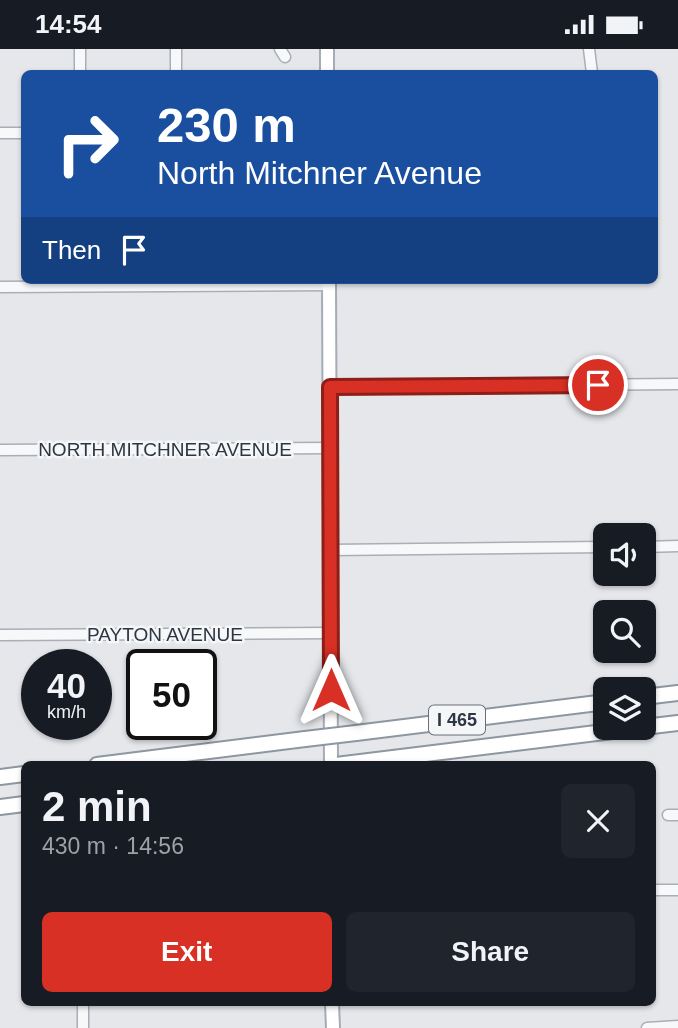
<!DOCTYPE html>
<meta charset="utf-8">
<style>
:root{--surface:#171b24;--page:#20242c;--text:#f1f3f6;--muted:#9ea1a6;--accent:#d93025}
body{margin:0;font-family:Helvetica,sans-serif;background:var(--page);color:var(--text);height:100vh;display:flex;flex-direction:column;font-size:26px;white-space:nowrap}
*{box-sizing:border-box;margin:0}
p{font-size:23px;color:var(--muted)}
.icon{flex:none;width:38px;height:38px;fill:none;stroke:currentColor;stroke-width:2;stroke-linecap:round;stroke-linejoin:round}
.map{position:relative;flex:1;overflow:hidden}
.details{position:absolute;left:21px;top:712px;width:635px;height:245px;display:flex;flex-direction:column;background:var(--surface);border-radius:10px;box-shadow:0 2px 5px #0004}
.details>*{flex:none}
.banner{position:absolute;left:21px;top:21px;width:637px;height:214px;border-radius:10px;box-shadow:0 2px 5px #0004;background:#1a4fa0;color:#fff;overflow:hidden}
.buttons{position:absolute;left:593px;top:474px;display:grid;gap:14px}
.buttons a{display:grid;place-items:center;width:63px;height:63px;border-radius:10px;background:var(--surface);box-shadow:0 2px 5px #0004;font-size:35px}
.speed{position:absolute;left:21px;top:600px;display:flex;gap:14px;font-size:35px;font-weight:700;text-align:center}
.speed>*{display:grid;place-content:center;width:91px;height:91px;border-radius:50%;background:var(--surface);box-shadow:0 2px 5px #0004;line-height:1}
.speed small{font-size:18px;font-weight:400}
.speed .limit{border:4px solid #111;border-radius:10px;background:#fff;color:#111}
.pin{position:absolute;display:grid;place-items:center;width:60px;height:60px;color:#fff;margin:-30px;border:4px solid #fff;border-radius:50%;box-shadow:0 2px 7px #0007}
.me{position:absolute;width:77px;margin:-38px;rotate:0deg;stroke-linejoin:round;filter:drop-shadow(0 0 5px #0008)}
.turn{display:flex;align-items:center;gap:24px;height:147px;padding:0 21px;font-size:32px}
.turn .icon{width:91px;height:91px;stroke-width:2.5}
.turn b{display:block;font-size:49px;line-height:60px}
.then{display:flex;align-items:center;height:66px;padding:0 21px;background:#0003;gap:14px;font-size:26px}
.round{display:grid;place-items:center;flex:none;width:74px;height:74px;border-radius:10px;background:var(--page)}
.head{display:flex;align-items:center;justify-content:space-between;height:119px;padding:0 21px}
h1{font-size:42px;font-weight:800;line-height:52px}
.primary-button{display:flex;gap:14px;margin-top:auto;padding:14px 21px}
.primary-button a{flex:1;height:80px;border-radius:10px;background:var(--accent);color:#fff;font-size:28px;font-weight:800;line-height:80px;text-align:center}
.primary-button a+a{background:var(--page);color:var(--text)}
.status{display:flex;justify-content:space-between;align-items:center;height:49px;padding:0 35px;background:var(--surface);direction:ltr}
.status svg{height:19px;fill:currentColor}
.map>svg:first-child{display:block}
</style>
<div class="status"><b>14:54</b><svg viewBox="0 0 49 12"><path d="M0 12V9h3v3zM5 12V6h3v6zM10 12V3h3v9zM15 12V0h3v12zM26 1h20v11H26zM47 4h2v5h-2z"/></svg></div>
<div class="map">
<svg width="678" height="979" viewBox="0 0 678 979">
<rect width="100%" height="100%" fill="#e5e7eb"/>
<g fill="none" stroke-linecap="round" stroke-linejoin="round">
<!-- minor casing -->
<g stroke="#aaaeb5" stroke-width="13">
<g id="minor">
<path d="M176 0V24"/>
<path d="M280 0 285 8"/>
<path d="M589 0 592 24"/>
<path d="M80 24V0"/>
<path d="M0 84H24"/>
<path d="M0 238 330 236"/>
<path d="M330 338 678 335"/>
<path d="M0 401 330 399"/>
<path d="M644 498 678 497"/>
<path d="M331 501 606 498"/>
<path d="M0 586 330 584"/>
<path d="M668 766H678"/>
<path d="M653 841H678"/>
<path d="M83 954V979"/>
<path d="M647 979 678 977"/>
</g>
</g>
<!-- major casing -->
<g stroke="#a5acb6" stroke-width="16">
<g id="major">
<path d="M327 0V24"/>
<path d="M329 231 331 716"/>
<path d="M332 954 333 979"/>
</g>
</g>
<!-- highway casing -->
<g stroke="#8d96a1" stroke-width="18">
<g id="highway">
<path d="M644 648 678 644"/>
<path d="M644 678 678 674"/>
<path d="M356 684 606 653"/>
<path d="M97 716 305 690"/>
<path d="M336 716 637 679"/>
<path d="M0 728 24 725"/>
<path d="M0 758 24 755"/>
</g>
</g>
<!-- minor -->
<use href="#minor" stroke="#f7f8fa" stroke-width="10"/>
<!-- major -->
<use href="#major" stroke="#fff" stroke-width="12"/>
<!-- highway -->
<use href="#highway" stroke="#fff" stroke-width="14"/>
<!-- highway-bridge casing -->
<g stroke="#8d96a1" stroke-width="18" stroke-linecap="butt">
<path id="highway-bridge" d="M305 690 356 684"/>
</g>
<!-- highway-bridge -->
<use href="#highway-bridge" stroke="#fff" stroke-width="14"/>
</g>
<g fill="none" stroke-linecap="round" stroke-linejoin="round">
<!-- route casing -->
<g stroke="#8d1f18" stroke-width="18">
<path id="route" d="M331 641 330 338 598 336"/>
</g>
<!-- route -->
<use href="#route" stroke="#d93025" stroke-width="12"/>
</g>
<g text-anchor="middle" dominant-baseline="central" stroke-width="5" stroke-linejoin="round" paint-order="stroke">
<!-- shield labels -->
<rect fill="#f4f6f8" stroke="#697079" stroke-width="2" x="429" y="656.5" width="56" height="29" rx="5"/>
<g font-size="18" font-weight="bold" fill="#2d3642">
<text x="457" y="671">I 465</text>
</g>
<!-- street labels -->
<g font-size="19" fill="#2d3642" stroke="#f4f6f8">
<text x="165" y="400">NORTH MITCHNER AVENUE</text>
<text x="165" y="585">PAYTON AVENUE</text>
</g>
</g>
</svg>
<div class="buttons">
<a><svg class="icon" aria-label="sound" viewBox="0 0 24 24"><path d="M4 9h4l5-4v14l-5-4H4zM17 9q2 3 0 6"/></svg></a>
<a><svg class="icon" aria-label="search" viewBox="0 0 24 24"><circle cx="10" cy="10" r="6"/><path d="M15 15l6 6"/></svg></a>
<a><svg class="icon" aria-label="layers" viewBox="0 0 24 24"><path d="M12 4l9 5-9 5-9-5zM3 14l9 5 9-5"/></svg></a>
</div>
<div class="speed"><div>40<small>km/h</small></div><div class="limit">50</div></div>
<div class="pin" style="left:598px;top:336px;background:#d93025"><svg class="icon" aria-label="arrive" viewBox="0 0 24 24"><path d="M6 21V4h12l-3 4 3 4H6"/></svg></div>
<svg class="me" style="left:331px;top:641px" viewBox="-20 -20 40 40"><path d="M0-17L14 15 0 8-14 15z" fill="#d93025" stroke="#fff" stroke-width="4"/></svg>
<div class="banner">
<div class="turn"><svg class="icon" aria-label="right" viewBox="0 0 24 24"><path d="M7 20v-9h11M14 6l5 5-5 5"/></svg><div><b>230 m</b>North Mitchner Avenue</div></div>
<div class="then">Then<svg class="icon" aria-label="arrive" viewBox="0 0 24 24"><path d="M6 21V4h12l-3 4 3 4H6"/></svg></div>
</div>
<section class="details">
<div class="head"><div><h1>2 min</h1><p>430 m · 14:56</p></div><a class="round"><svg class="icon" aria-label="close" viewBox="0 0 24 24"><path d="M6 6l12 12M18 6L6 18"/></svg></a></div>
<div class="primary-button"><a>Exit</a><a>Share</a></div>
</section>
</div>
